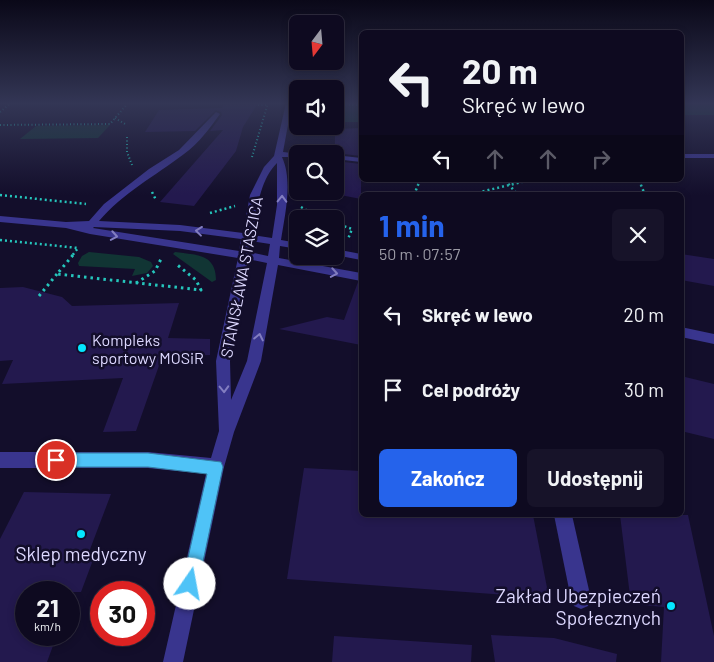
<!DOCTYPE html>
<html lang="pl">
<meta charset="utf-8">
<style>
:root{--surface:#0e0a20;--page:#171329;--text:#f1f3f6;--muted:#9b9aa5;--line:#2e2b3e;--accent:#2563eb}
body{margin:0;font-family:Barlow,sans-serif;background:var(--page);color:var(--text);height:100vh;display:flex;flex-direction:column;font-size:19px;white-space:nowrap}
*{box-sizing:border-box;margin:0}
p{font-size:16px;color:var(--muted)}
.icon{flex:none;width:28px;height:28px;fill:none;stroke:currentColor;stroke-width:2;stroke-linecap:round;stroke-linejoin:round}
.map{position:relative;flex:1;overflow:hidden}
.side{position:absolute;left:359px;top:192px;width:325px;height:325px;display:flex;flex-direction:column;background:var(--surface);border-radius:8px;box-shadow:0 2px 8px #0003,0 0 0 1px var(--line)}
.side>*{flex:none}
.hud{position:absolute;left:359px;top:30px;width:325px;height:152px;border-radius:8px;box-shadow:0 2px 8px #0003,0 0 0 1px var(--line);background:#0e0a20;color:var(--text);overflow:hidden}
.needle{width:32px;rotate:196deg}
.buttons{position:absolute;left:289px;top:15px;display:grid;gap:10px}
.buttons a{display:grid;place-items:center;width:55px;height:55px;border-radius:8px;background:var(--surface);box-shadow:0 2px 8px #0003,0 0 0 1px var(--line);font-size:25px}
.speed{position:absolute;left:15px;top:581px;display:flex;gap:10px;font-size:25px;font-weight:700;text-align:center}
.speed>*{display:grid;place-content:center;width:65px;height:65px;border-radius:50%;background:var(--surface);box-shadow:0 2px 8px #0003,0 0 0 1px var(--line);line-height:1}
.speed small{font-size:12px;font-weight:400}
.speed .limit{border:8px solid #d22;background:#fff;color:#111}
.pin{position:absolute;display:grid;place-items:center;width:42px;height:42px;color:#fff;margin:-21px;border:2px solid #fff;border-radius:50%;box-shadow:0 1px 5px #0007}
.me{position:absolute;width:55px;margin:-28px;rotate:12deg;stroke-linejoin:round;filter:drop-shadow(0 0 4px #0008)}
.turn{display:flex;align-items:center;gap:18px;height:105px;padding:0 20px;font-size:22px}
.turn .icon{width:65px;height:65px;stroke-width:2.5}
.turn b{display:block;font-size:35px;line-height:42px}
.lanes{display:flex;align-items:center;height:48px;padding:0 20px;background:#0003;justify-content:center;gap:25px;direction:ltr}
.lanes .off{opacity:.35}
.round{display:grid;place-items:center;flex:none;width:52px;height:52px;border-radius:8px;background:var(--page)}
.summary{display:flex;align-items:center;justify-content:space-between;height:85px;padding:0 20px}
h1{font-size:30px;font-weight:700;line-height:38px;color:var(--accent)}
.cta{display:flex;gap:10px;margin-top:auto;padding:10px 20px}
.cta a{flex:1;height:58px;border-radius:8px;background:var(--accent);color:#fff;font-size:20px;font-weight:700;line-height:58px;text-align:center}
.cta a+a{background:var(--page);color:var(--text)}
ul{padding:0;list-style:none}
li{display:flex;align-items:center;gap:15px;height:75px;padding:0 20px}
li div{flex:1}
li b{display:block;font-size:19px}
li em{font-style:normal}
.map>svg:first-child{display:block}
</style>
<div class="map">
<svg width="714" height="662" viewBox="0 0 714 662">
<rect width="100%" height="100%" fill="#130e2b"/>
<!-- green -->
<g fill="#113534">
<rect x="335" y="103" width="26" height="19"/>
<rect x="681" y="103" width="33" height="12"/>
<path d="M110 125 98 138 20 139 36 126Z"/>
<path d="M89 252 139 257 151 262 153 266 147 273 132 276 135 269 79 266 78 263 82 256Z"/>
<path d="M175 252C195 255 216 253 216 280L212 282 173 254Z"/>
</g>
<!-- building -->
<g fill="#23194e">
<path d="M224 103H258L243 127 236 151 194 206 160 202 223 130 210 131 222 115 221 112 216 110 195 131 145 132 159 110 222 108Z"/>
<path d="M361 128V156L335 153V129Z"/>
<path d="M335 161 361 164V199L335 194Z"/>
<path d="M681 254 714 259V286L681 280Z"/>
<path d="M358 282 361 283V345L279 329 327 317 344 320Z"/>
<path d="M23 287 62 297 72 306 179 303 168 338 210 339V355L162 357 136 431 103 432 123 378 2 384 13 360 0 361V288Z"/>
<path d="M681 376 714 384V439L681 431Z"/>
<path d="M304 468 361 471V515H533L549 598 287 579Z"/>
<path d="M24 492 111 494 89 552H96L81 592H26V635H57L47 662H0V539Z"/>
<path d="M620 515H688L714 636V662H661L664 607 631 604Z"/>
<path d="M491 635 554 638 617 654 616 662H495Z"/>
<path d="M334 636 472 645 471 662H332Z"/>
</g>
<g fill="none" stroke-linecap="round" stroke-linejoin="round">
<!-- path-far2 -->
<g stroke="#25c6bc" stroke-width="2" stroke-dasharray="1 2.5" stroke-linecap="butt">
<path d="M335 104 361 105"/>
<path d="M258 105H267"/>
<path d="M0 112 11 103"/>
<path d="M115 118 127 125"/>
<path d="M0 125 110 124 128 103"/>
<path d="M306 133 315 126"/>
<path d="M127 137V152L132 165"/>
<path d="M252 157 268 103"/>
</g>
<!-- path-far1 -->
<g stroke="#25c6bc" stroke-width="2.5" stroke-dasharray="2 3" stroke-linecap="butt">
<path d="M505 180 518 195"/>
<path d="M639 180 645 195"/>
<path d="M152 192 156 200"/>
<path d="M0 195 86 204"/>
<path d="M414 195 420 180"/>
<path d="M468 195 530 180"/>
<path d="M301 207 322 219"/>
<path d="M210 213 235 206"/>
<path d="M335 223 352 229 348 239"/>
<path d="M0 240 78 248 72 256"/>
</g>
<!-- path -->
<g stroke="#25c6bc" stroke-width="3" stroke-dasharray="2.5 4" stroke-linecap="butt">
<path d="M73 255 57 274 201 290 196 280 175 263"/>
<path d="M136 283 155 271 161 259"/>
<path d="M39 296 57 274"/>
</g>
<!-- minor -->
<g fill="#39358e" fill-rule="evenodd">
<path d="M286 103H292L283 152 301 154H298V157H282C293 181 285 214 281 240L298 243V249L280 246 279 258 361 273V281L278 265 261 361 234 432 224 467 183 662H163L206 474 148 468H0V452H148L211 458 219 431 216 361 238 258 90 234 66 228 0 222V216L66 222 89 221 104 204 149 169 179 150 216 112 220 114C210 128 198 144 184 154 155 176 123 193 99 221L180 225 243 233 250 195 264 167 274 156ZM277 163V205L272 238 252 235C257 211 259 181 277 163ZM94 227 180 231 241 239 239 251 93 228ZM251 241 270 244 268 256 249 252ZM248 259 267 263 247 361 231 400 230 361Z"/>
<rect x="681" y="154" width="33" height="4"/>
<path d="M335 155 361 158V162L335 159Z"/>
<path d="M335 249 361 254V260L335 255Z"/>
<path d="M681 327 714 334V344L681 337Z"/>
<path d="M554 515H572L591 599 588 606 581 609 574 606 571 599Z"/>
</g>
</g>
<!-- one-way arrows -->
<defs><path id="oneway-chevron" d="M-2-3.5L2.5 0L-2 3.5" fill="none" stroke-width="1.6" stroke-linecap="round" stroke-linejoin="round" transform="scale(1.25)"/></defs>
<g stroke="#837ec1">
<use href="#oneway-chevron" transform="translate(282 199) rotate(-89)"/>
<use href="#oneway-chevron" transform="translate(199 231) rotate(-173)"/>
<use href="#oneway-chevron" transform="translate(114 236) rotate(10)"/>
<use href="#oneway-chevron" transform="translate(334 273) rotate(10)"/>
<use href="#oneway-chevron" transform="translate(259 337) rotate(-78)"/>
<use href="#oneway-chevron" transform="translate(224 389) rotate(88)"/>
</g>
<!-- sky -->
<linearGradient id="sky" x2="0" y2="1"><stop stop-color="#0a0818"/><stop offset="0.53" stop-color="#333655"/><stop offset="1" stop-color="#333655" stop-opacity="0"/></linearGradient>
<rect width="714" height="195" fill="url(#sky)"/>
<!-- route -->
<path fill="#4fc3f7" stroke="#337fa1" d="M56 453H148L221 462 223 467 197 590 190 593 184 590 182 584 207 474 148 467H56L51 465 48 460 51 455Z"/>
<!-- markers -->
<g fill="#04e6ff" stroke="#130e2b" stroke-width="2">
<circle cx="82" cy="348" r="5"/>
<circle cx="81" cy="534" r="5"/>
<circle cx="671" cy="606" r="5"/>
</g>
<g text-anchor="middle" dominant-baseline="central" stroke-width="5" stroke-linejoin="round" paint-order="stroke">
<!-- street labels -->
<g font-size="16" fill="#ddd8ff" stroke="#130e2b">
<text transform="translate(241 277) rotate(-79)">STANISŁAWA STASZICA</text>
</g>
<!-- poi labels -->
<g font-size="16" fill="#ddd8ff" stroke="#130e2b" text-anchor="start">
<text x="92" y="339">Kompleks<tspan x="92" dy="18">sportowy MOSiR</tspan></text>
</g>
<!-- near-poi labels -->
<g font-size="19" fill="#ddd8ff" stroke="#130e2b">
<text x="81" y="553">Sklep medyczny</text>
<text x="661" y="595" text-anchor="end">Zakład Ubezpieczeń<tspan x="661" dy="22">Społecznych</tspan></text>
</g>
</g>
</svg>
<div class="buttons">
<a><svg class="needle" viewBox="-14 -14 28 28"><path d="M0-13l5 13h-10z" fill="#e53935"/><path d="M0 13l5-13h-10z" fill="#9b9aa5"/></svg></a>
<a><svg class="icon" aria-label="sound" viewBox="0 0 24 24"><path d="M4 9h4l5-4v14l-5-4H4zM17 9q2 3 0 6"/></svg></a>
<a><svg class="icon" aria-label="search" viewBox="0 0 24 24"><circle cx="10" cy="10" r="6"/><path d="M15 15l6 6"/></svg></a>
<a><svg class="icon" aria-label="layers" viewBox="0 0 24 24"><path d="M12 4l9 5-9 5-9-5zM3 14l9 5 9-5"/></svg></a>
</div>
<div class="speed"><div>21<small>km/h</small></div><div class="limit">30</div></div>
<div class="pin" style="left:56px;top:460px;background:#d93025"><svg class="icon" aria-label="arrive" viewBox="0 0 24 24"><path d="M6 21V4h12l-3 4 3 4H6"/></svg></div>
<svg class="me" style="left:190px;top:584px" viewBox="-20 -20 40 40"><circle r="19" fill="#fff"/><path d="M0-13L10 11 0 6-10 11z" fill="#4fc3f7"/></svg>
<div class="hud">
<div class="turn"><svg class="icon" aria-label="left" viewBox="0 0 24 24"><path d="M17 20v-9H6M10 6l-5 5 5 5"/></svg><div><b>20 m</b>Skręć w lewo</div></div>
<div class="lanes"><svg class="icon" aria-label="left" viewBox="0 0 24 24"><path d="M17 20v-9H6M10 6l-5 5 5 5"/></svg><svg class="icon off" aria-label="ahead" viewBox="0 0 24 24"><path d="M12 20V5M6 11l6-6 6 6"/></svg><svg class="icon off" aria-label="ahead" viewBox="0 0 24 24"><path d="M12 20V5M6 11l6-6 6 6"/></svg><svg class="icon off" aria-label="right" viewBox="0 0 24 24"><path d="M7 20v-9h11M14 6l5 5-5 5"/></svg></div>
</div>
<section class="side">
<div class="summary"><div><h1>1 min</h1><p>50 m · 07:57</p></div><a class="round"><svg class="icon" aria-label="close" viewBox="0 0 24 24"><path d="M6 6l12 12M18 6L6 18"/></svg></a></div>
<ul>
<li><svg class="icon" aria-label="left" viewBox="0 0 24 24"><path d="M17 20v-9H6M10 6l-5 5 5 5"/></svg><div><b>Skręć w lewo</b></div><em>20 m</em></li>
<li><svg class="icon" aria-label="arrive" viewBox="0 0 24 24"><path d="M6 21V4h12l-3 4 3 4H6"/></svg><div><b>Cel podróży</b></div><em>30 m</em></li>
</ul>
<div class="cta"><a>Zakończ</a><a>Udostępnij</a></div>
</section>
</div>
